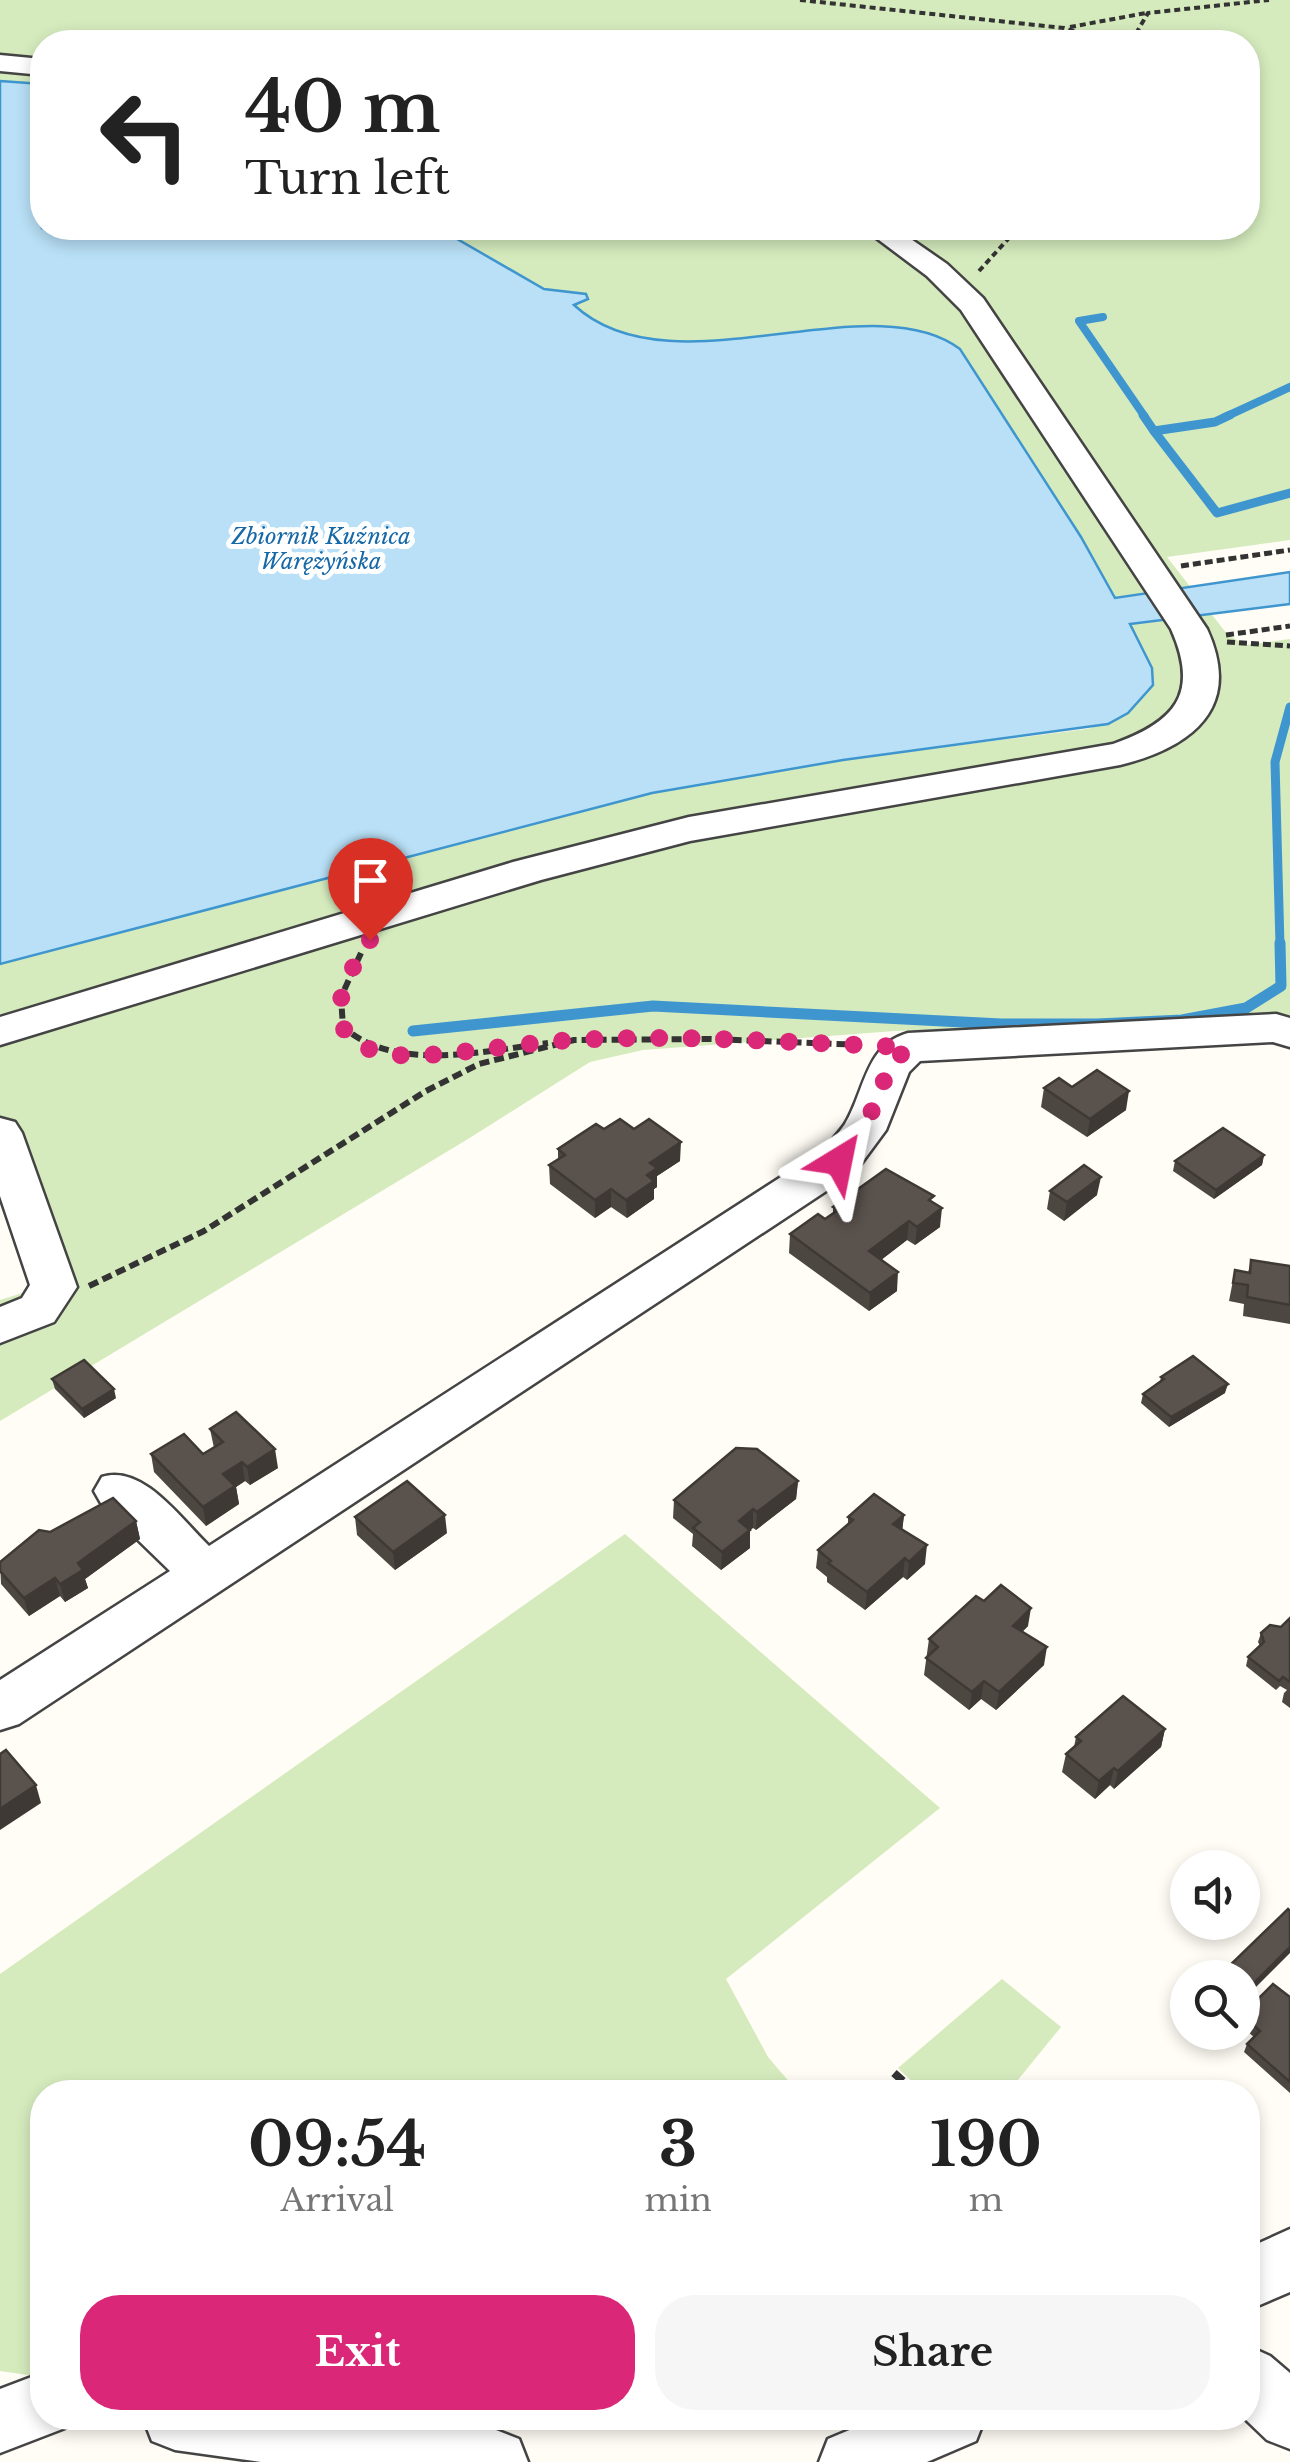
<!DOCTYPE html>
<meta charset="utf-8">
<style>
:root{--surface:#fff;--page:#f6f6f6;--text:#222;--muted:#767676;--accent:#db2777}
body{margin:0;font-family:"Libre Baskerville",serif;background:var(--page);color:var(--text);height:100vh;display:flex;flex-direction:column;font-size:38px;white-space:nowrap}
*{box-sizing:border-box;margin:0}
p{font-size:32px;color:var(--muted)}
.icon{flex:none;width:55px;height:55px;fill:none;stroke:currentColor;stroke-width:2;stroke-linecap:round;stroke-linejoin:round}
.map{position:relative;flex:1;overflow:hidden}
.details{position:absolute;left:30px;top:2080px;width:1230px;height:350px;display:flex;flex-direction:column;background:var(--surface);border-radius:40px;box-shadow:0 5px 15px #0003}
.details>*{flex:none}
.banner{position:absolute;left:30px;top:30px;width:1230px;height:210px;border-radius:40px;box-shadow:0 5px 15px #0003;background:#fff;color:var(--text);overflow:hidden}
.buttons{position:absolute;left:1170px;top:1850px;display:grid;gap:20px}
.buttons a{display:grid;place-items:center;width:90px;height:90px;border-radius:50%;background:var(--surface);box-shadow:0 5px 15px #0003;font-size:50px}
.pin{position:absolute;display:grid;place-items:center;width:85px;height:85px;color:#fff;margin:-102px -42px;border-radius:50% 50% 50% 0;rotate:-45deg;box-shadow:0 0 10px #0007}
.pin .icon{rotate:45deg}
.me{position:absolute;width:110px;margin:-55px;rotate:35deg;stroke-linejoin:round;filter:drop-shadow(0 0 8px #0008)}
.turn{display:flex;align-items:center;gap:35px;height:210px;padding:0 50px;font-size:45px}
.turn .icon{width:130px;height:130px;stroke-width:2.5}
.turn b{display:block;font-size:70px;line-height:85px}
.eta{display:flex;justify-content:space-evenly;align-items:center;height:170px;text-align:center}
.eta b{font-size:60px;font-weight:700;line-height:70px}
.cta{display:flex;gap:20px;margin-top:auto;padding:20px 50px}
.cta a{flex:1;height:115px;border-radius:40px;background:var(--accent);color:#fff;font-size:40px;font-weight:700;line-height:115px;text-align:center}
.cta a+a{background:var(--page);color:var(--text)}
.map>svg:first-child{display:block}
</style>
<div class="map">
<svg width="1290" height="2462" viewBox="0 0 1290 2462">
<rect width="100%" height="100%" fill="#fffdf5"/>
<!-- green -->
<g fill="#d5ebbd">
<path d="M0 0H1290V540L1167 557 1227 634 1245 645 1290 639V1029L1232 1021 895 1031 643 1050 590 1062 468 1139 0 1421V1300L32 1290 0 1204V964L652 793 843 760 1087 729C1117 722 1134 709 1153 685L1115 598 1081 537 960 349 946 339C903 337 857 329 814 332 739 337 635 362 574 304L585 300 575 292 544 289 438 228H1248V42H42V84L0 81Z"/>
<path d="M625 1534 940 1808 726 1979 768 2057 798 2092H42V2377L0 2371V1974Z"/>
<path d="M1002 1979 1061 2027 1008 2092H923L898 2068Z"/>
</g>
<!-- water -->
<path fill="#b9e0f7" stroke="#3f96cf" stroke-width="2.5" d="M0 81 42 84V228H438L544 289 586 294 588 299 574 305C671 395 869 281 960 349L1081 537 1115 598 1290 572V604L1130 624 1152 668 1153 685 1128 713 1108 724 843 760 652 793 0 964Z"/>
<g fill="none" stroke-linecap="round" stroke-linejoin="round">
<!-- stream-far2 -->
<g stroke="#3f96cf" stroke-width="8">
<path d="M1103 317 1079 321 1145 417"/>
<path d="M1225 417 1290 387"/>
</g>
<!-- stream-far1 -->
<g stroke="#3f96cf" stroke-width="9">
<path d="M1143 415 1154 431"/>
<path d="M1230 415 1215 422 1154 431 1217 513 1290 493"/>
<path d="M1280 945 1275 762 1290 707"/>
</g>
<!-- stream -->
<path stroke="#3f96cf" stroke-width="11" d="M413 1031 653 1006 1001 1024H1097L1182 1020 1246 1008 1281 986 1280 943"/>
<!-- minor casing -->
<g stroke="#444" stroke-width="5">
<g id="minor">
<path d="M0 55 42 59V75L0 71Z"/>
<path d="M863 228H895L947 264 983 298 1207 629C1243 707 1193 747 1120 765L690 841 541 880 0 1045V1017L513 862 689 817 1113 744C1175 722 1200 694 1171 629L961 310 927 276Z"/>
<path d="M1276 1014 1290 1018V1047L1273 1042 920 1061 909 1072 886 1130 855 1172 19 1724 0 1730V1680L170 1571 102 1505 94 1491 102 1477C143 1464 181 1519 209 1546L823 1150C830 1142 839 1133 845 1124 865 1091 865 1045 908 1033Z"/>
<path d="M0 1118 15 1122 22 1133 77 1287 54 1322 0 1343V1307L22 1298 30 1285 0 1196Z"/>
<path d="M1290 2229V2292L1248 2310V2248Z"/>
<path d="M1248 2346 1270 2356 1290 2373V2449L1267 2440 1244 2418H1248Z"/>
<path d="M42 2373V2418H69L65 2428 0 2453V2389Z"/>
<path d="M143 2418H407L496 2430 519 2439 528 2462H261L175 2450 152 2441Z"/>
<path d="M878 2418H985L976 2441 927 2462H819L828 2439Z"/>
</g>
</g>
<!-- path-far3 -->
<g stroke="#333" stroke-width="4" stroke-dasharray="6 4" stroke-linecap="butt">
<path d="M800 0 1064 28 1110 42"/>
<path d="M1070 27 1146 13"/>
<path d="M1131 42 1148 13 1269 0"/>
<path d="M979 271 1018 228"/>
</g>
<!-- path-far2 -->
<g stroke="#333" stroke-width="5" stroke-dasharray="8 4" stroke-linecap="butt">
<path d="M1181 566 1290 550"/>
<path d="M1226 635 1290 626"/>
<path d="M1227 642 1290 646"/>
</g>
<!-- path-far1 -->
<g stroke="#333" stroke-width="6" stroke-dasharray="10 5" stroke-linecap="butt">
<path d="M361 953 341 997 343 1027C396 1073 483 1051 548 1043"/>
<path d="M89 1286 204 1231 426 1091 479 1064 574 1040 710 1039 864 1045"/>
</g>
<!-- path -->
<path stroke="#333" stroke-width="8" stroke-dasharray="12 6" stroke-linecap="butt" d="M894 2073 915 2092"/>
<!-- minor -->
<use href="#minor" fill="#fff" fill-rule="evenodd"/>
</g>
<!-- wall -->
<g fill="#4d4742">
<path d="M1072 1087 1126 1110 1087 1137 1041 1107 1044 1088Z"/>
<path d="M604 1129 680 1161 657 1176V1187L654 1189V1199L627 1218 611 1207 595 1218 550 1184 549 1165 558 1159V1149Z"/>
<path d="M1264 1155 1262 1165 1214 1199 1173 1171 1175 1161Z"/>
<path d="M1050 1191 1097 1195 1064 1221 1047 1209Z"/>
<path d="M933 1202 940 1227 915 1245 907 1240 881 1260 897 1291 869 1311 789 1253 790 1234 825 1219 833 1214V1207Z"/>
<path d="M1251 1260 1290 1266V1324L1243 1316 1244 1304 1229 1301 1235 1270 1248 1273Z"/>
<path d="M1161 1377 1225 1393 1169 1427 1141 1403 1143 1394 1160 1382Z"/>
<path d="M52 1379 116 1398 84 1418 55 1389Z"/>
<path d="M210 1429 278 1468 250 1485 245 1481 236 1487 239 1504 206 1526 154 1472 151 1454H203L214 1448Z"/>
<path d="M798 1481 796 1499 756 1530 753 1528 750 1529V1548L721 1570 692 1546 693 1534 673 1518 674 1500Z"/>
<path d="M904 1515 902 1530 925 1564 907 1580 903 1577 865 1610 827 1582V1577L816 1568 818 1550 848 1524V1517Z"/>
<path d="M355 1517 447 1533 395 1570 357 1535Z"/>
<path d="M136 1521 140 1539 85 1579 88 1588 65 1602 60 1596 29 1616 1 1584 0 1562 50 1532Z"/>
<path d="M1290 1618V1708L1282 1702 1284 1693 1287 1690 1280 1686 1276 1690 1246 1666 1248 1657 1260 1646 1258 1642 1261 1633 1281 1627Z"/>
<path d="M1028 1626 1022 1632 1044 1665 996 1710 981 1699 969 1710 924 1675 929 1639Z"/>
<path d="M1165 1729 1161 1747 1114 1789 1110 1785 1095 1799 1062 1772 1066 1754 1074 1747 1076 1737Z"/>
<path d="M1288 1909 1243 2000 1242 1978H1222L1223 1972Z"/>
<path d="M1290 1997V2093L1244 2052 1247 2044 1254 2037 1242 2027V2015Z"/>
</g>
<!-- shaded-wall -->
<g fill="#3f3936">
<path d="M1129 1091 1126 1110 1087 1137 1090 1119Z"/>
<path d="M681 1142 680 1161 657 1176V1187L654 1189V1199L627 1218 626 1200 650 1163Z"/>
<path d="M1264 1155 1262 1165 1214 1199 1216 1190Z"/>
<path d="M1101 1177 1097 1195 1064 1221 1067 1202Z"/>
<path d="M611 1189V1207L595 1218V1200Z"/>
<path d="M942 1208 940 1227 915 1245 917 1227Z"/>
<path d="M909 1221 907 1240 868 1270 869 1251Z"/>
<path d="M898 1272 897 1291 869 1311 870 1293Z"/>
<path d="M1228 1384 1225 1393 1169 1427 1171 1417Z"/>
<path d="M114 1389 116 1398 84 1418 82 1409Z"/>
<path d="M275 1449 278 1468 250 1485 247 1467Z"/>
<path d="M242 1462 245 1481 236 1487 239 1504 206 1526 203 1507 223 1474Z"/>
<path d="M798 1481 796 1499 756 1530 757 1512Z"/>
<path d="M753 1509V1528L740 1538 750 1530V1548L721 1570 722 1552 739 1521Z"/>
<path d="M445 1515 447 1533 395 1570 393 1552Z"/>
<path d="M904 1515 902 1533 893 1524Z"/>
<path d="M136 1521 140 1539 85 1579 88 1588 65 1602 60 1584 78 1563Z"/>
<path d="M927 1545 925 1564 907 1580 909 1562Z"/>
<path d="M905 1558 903 1577 865 1610 867 1592Z"/>
<path d="M55 1578 60 1596 29 1616 24 1598Z"/>
<path d="M1031 1608 1028 1626 1010 1644 1013 1626Z"/>
<path d="M1047 1647 1044 1665 996 1710 999 1692Z"/>
<path d="M984 1681 981 1699 969 1710 972 1692Z"/>
<path d="M1165 1729 1161 1747 1114 1789 1118 1771Z"/>
<path d="M1114 1768 1110 1785 1095 1799 1099 1781Z"/>
<path d="M36 1785 41 1803 0 1830V1809Z"/>
<path d="M1290 1947V1953L1243 2000 1246 1991Z"/>
</g>
<!-- building -->
<g fill="#5a524d" stroke="#3f3936" stroke-width="2.5">
<path d="M1097 1070 1129 1091 1090 1119 1044 1088 1059 1078 1072 1087Z"/>
<path d="M620 1119 634 1129 649 1119 681 1142 650 1163 657 1168 647 1175 654 1181 626 1200 611 1189 595 1200 549 1165 565 1155 558 1149 596 1124 604 1129Z"/>
<path d="M1223 1128 1264 1155 1216 1190 1175 1161Z"/>
<path d="M1084 1165 1101 1177 1067 1202 1050 1191Z"/>
<path d="M886 1169 934 1196 929 1200 942 1208 917 1227 909 1221 869 1251 898 1272 870 1293 790 1234 818 1214 825 1219 838 1210 833 1207Z"/>
<path d="M1251 1260 1290 1266V1305L1247 1297 1248 1285 1233 1283 1235 1270 1250 1273Z"/>
<path d="M1193 1356 1228 1384 1171 1417 1143 1394 1164 1379 1161 1377Z"/>
<path d="M84 1360 114 1389 82 1409 52 1379Z"/>
<path d="M236 1412 275 1449 247 1467 242 1462 223 1474 235 1486 203 1507 151 1454 184 1434 203 1454 223 1442 210 1429Z"/>
<path d="M736 1448 757 1449 798 1481 757 1512 753 1509 739 1521 750 1530 722 1552 693 1528 700 1522 674 1500Z"/>
<path d="M407 1481 445 1515 393 1552 355 1517Z"/>
<path d="M874 1494 904 1515 893 1524 927 1545 909 1562 905 1558 867 1592 828 1563 831 1561 818 1550 853 1520 848 1517Z"/>
<path d="M113 1498 136 1521 78 1563 83 1570 60 1584 55 1578 24 1598 0 1571V1562L39 1530 50 1532Z"/>
<path d="M1001 1585 1031 1608 1013 1626 1047 1647 999 1692 984 1681 972 1692 926 1658 938 1647 929 1639 976 1596 984 1601Z"/>
<path d="M1290 1618V1682L1283 1677 1279 1681 1248 1657 1264 1642 1261 1633 1270 1625 1281 1627Z"/>
<path d="M1123 1696 1165 1729 1118 1771 1114 1768 1099 1781 1066 1754 1081 1741 1076 1737Z"/>
<path d="M6 1750 36 1785 0 1809V1754Z"/>
<path d="M1288 1909 1290 1911V1947L1246 1991 1242 1988V1978H1229L1223 1972Z"/>
<path d="M1273 1984 1290 1997V2082L1247 2044 1260 2031 1242 2015Z"/>
</g>
<g fill="none" stroke-linecap="round" stroke-linejoin="round">
<!-- route -->
<path stroke="#db2777" stroke-width="18" stroke-dasharray="0 32.4" d="M370 940C354 963 324 1011 350 1037 377 1063 428 1055 460 1052 498 1048 536 1042 574 1040 685 1034 797 1043 908 1047L890 1066 864 1130 839 1161"/>
</g>
<g text-anchor="middle" dominant-baseline="central" stroke-width="10" stroke-linejoin="round" paint-order="stroke">
<!-- far-water labels -->
<g font-size="22" font-style="italic" fill="#1768a6" stroke="#fff">
<text x="321" y="536">Zbiornik Kuźnica<tspan x="321" dy="25">Warężyńska</tspan></text>
</g>
</g>
</svg>
<div class="buttons">
<a><svg class="icon" aria-label="sound" viewBox="0 0 24 24"><path d="M4 9h4l5-4v14l-5-4H4zM17 9q2 3 0 6"/></svg></a>
<a><svg class="icon" aria-label="search" viewBox="0 0 24 24"><circle cx="10" cy="10" r="6"/><path d="M15 15l6 6"/></svg></a>
</div>
<div class="pin" style="left:370px;top:940px;background:#d93025"><svg class="icon" aria-label="arrive" viewBox="0 0 24 24"><path d="M6 21V4h12l-3 4 3 4H6"/></svg></div>
<svg class="me" style="left:839px;top:1161px" viewBox="-20 -20 40 40"><path d="M0-17L14 15 0 8-14 15z" fill="#db2777" stroke="#fff" stroke-width="4"/></svg>
<div class="banner">
<div class="turn"><svg class="icon" aria-label="left" viewBox="0 0 24 24"><path d="M17 20v-9H6M10 6l-5 5 5 5"/></svg><div><b>40 m</b>Turn left</div></div>
</div>
<section class="details">
<div class="eta">
<div><b>09:54</b><p>Arrival</p></div>
<div><b>3</b><p>min</p></div>
<div><b>190</b><p>m</p></div>
</div>
<div class="cta"><a>Exit</a><a>Share</a></div>
</section>
</div>
